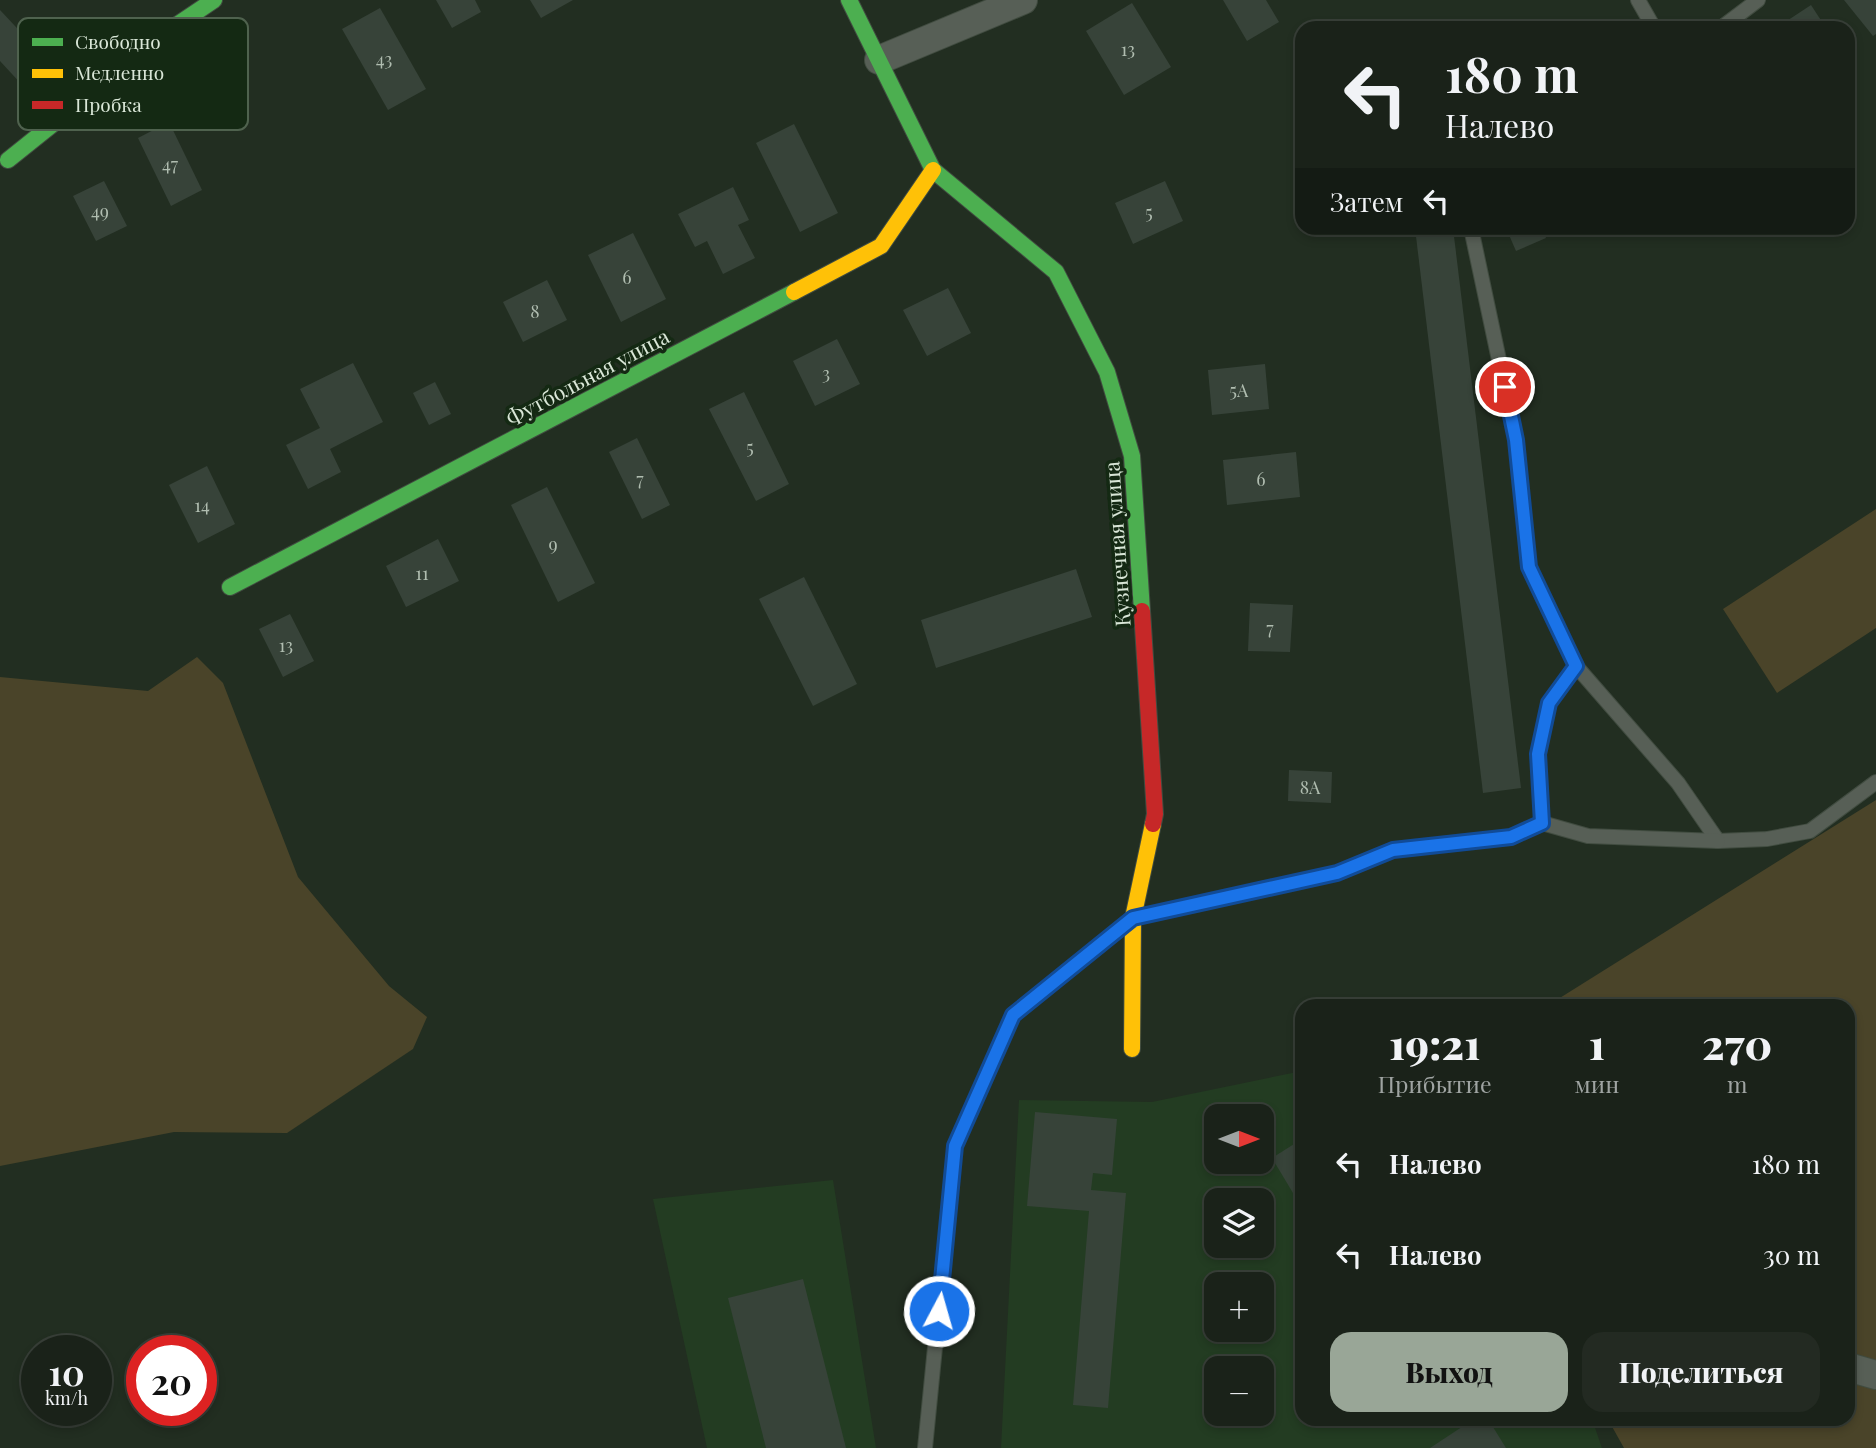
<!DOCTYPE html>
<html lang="ru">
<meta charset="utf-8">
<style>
:root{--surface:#1a2219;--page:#232a22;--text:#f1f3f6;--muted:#9fa4a2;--line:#383f38;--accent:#99a697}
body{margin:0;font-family:"Playfair Display",serif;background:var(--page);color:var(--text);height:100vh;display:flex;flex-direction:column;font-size:26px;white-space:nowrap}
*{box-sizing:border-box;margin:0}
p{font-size:23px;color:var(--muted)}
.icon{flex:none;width:38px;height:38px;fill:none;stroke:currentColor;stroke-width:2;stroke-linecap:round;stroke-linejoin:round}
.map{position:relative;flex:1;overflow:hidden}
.panel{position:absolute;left:1295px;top:999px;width:560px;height:427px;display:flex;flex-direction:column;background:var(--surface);border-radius:21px;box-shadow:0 4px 10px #0003,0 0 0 2px var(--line)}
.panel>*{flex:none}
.hud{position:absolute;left:1295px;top:21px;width:560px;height:214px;border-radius:21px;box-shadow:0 4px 10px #0003,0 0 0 2px var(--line);background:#1a2219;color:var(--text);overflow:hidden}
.needle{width:46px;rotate:90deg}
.controls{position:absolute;left:1204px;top:1104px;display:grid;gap:14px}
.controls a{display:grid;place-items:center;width:70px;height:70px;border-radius:14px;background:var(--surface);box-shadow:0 4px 10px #0003,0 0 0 2px var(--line);font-size:35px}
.speed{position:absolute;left:21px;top:1335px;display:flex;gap:14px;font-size:35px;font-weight:700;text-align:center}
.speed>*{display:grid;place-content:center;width:91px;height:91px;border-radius:50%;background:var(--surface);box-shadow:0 4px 10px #0003,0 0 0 2px var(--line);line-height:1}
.speed small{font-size:18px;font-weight:400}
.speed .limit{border:10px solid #d22;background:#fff;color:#111}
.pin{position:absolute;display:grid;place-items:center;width:60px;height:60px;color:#fff;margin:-30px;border:4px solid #fff;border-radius:50%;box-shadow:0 2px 7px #0007}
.me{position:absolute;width:77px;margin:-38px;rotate:6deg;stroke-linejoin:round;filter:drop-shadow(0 0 5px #0008)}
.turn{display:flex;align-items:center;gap:24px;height:147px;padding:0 35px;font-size:32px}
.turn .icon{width:91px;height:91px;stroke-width:2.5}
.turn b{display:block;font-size:49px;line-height:60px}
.then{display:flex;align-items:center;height:66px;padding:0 35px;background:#0003;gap:14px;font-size:26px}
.eta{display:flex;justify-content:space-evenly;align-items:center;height:119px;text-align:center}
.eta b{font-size:42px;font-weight:800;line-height:49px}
.button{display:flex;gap:14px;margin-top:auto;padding:14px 35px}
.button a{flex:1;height:80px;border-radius:21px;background:var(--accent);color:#111;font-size:28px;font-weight:800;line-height:80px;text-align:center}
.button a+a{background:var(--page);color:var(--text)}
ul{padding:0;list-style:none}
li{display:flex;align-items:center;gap:21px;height:91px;padding:0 35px}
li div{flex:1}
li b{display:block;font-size:26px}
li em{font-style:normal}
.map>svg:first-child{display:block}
</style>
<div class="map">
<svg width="1876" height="1448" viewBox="0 0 1876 1448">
<rect width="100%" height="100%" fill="#222e21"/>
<!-- built -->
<g fill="#233c22" fill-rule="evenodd">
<path d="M1302 1071V1419H1592L1602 1448H1001L1019 1100 1152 1102ZM1216 1116H1262V1162H1216ZM1216 1200H1262V1246H1216ZM1216 1284H1262V1330H1216ZM1216 1368H1262V1414H1216Z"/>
<path d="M833 1180 876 1448H707L653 1199Z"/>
</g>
<!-- green -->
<g fill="#4a4429">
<path d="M1876 509V628L1777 693 1723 609Z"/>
<path d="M197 657 223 683 298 877 389 986 427 1017 413 1049 287 1133 174 1132 0 1166V677L148 691Z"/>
<path d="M1876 800V1448H1624L1610 1423 1615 1419H1848V1006H1547Z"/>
</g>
<!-- building -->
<g fill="#374339">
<path d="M436 0H475L481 12 452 28Z"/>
<path d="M530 0H573L541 18Z"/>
<path d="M1223 0H1266L1279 22 1247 41Z"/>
<path d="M1844 0H1876V34L1873 36Z"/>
<path d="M1132 3 1171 67 1124 95 1086 31Z"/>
<path d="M1811 5 1826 28H1776Z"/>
<path d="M380 8 426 89 388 110 342 29Z"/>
<path d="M0 10 61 75 35 99 0 61Z"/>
<path d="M1592 21 1597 28H1581Z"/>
<path d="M169 122 202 190 171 206 138 138Z"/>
<path d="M794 124 838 213 800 232 756 143Z"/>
<path d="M104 181 127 226 96 241 73 196Z"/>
<path d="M1165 181 1183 221 1133 244 1115 203Z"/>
<path d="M733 187 749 220 738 225 755 258 723 274 707 241 695 247 678 214Z"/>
<path d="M1415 228H1453L1521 788 1483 793Z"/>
<path d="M1506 228H1542L1546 238 1516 251Z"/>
<path d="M633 233 666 299 621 322 588 255Z"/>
<path d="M547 280 567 320 523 342 503 302Z"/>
<path d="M948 288 971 333 927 356 903 310Z"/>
<path d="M837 339 860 384 815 406 793 361Z"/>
<path d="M353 363 383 422 330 449 341 472 308 489 286 445 320 428 300 389Z"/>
<path d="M1265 364 1269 409 1212 415 1208 370Z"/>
<path d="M435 382 451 414 429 425 413 393Z"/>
<path d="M744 392 789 484 756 501 709 409Z"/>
<path d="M637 438 670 505 642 519 609 452Z"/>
<path d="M1296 452 1300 497 1227 505 1223 460Z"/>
<path d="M207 466 235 524 198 543 169 485Z"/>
<path d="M547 487 595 583 558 602 511 505Z"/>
<path d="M438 539 459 581 406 607 386 566Z"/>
<path d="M1076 569 1092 617 936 668 921 620Z"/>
<path d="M804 577 857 684 813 706 759 599Z"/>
<path d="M1250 603 1293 605 1290 652 1248 651Z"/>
<path d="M290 614 314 661 283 677 259 629Z"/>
<path d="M1289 770 1332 772 1331 803 1288 801Z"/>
<path d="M1035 1112 1117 1119 1112 1175 1093 1173 1091 1190 1126 1193 1108 1408 1073 1405 1089 1211 1027 1206Z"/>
<path d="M1302 1139V1208L1272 1158Z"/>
<path d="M803 1279 846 1448H766L728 1298Z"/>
<path d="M1474 1419H1488L1506 1448H1430Z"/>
</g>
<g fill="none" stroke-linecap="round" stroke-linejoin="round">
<!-- lane casing -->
<g stroke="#414c40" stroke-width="16">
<g id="lane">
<path d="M1638 0 1654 28"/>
<path d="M1721 28 1758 0"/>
<path d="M1471 228 1516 440 1529 567 1576 666 1678 783 1718 841 1767 839 1810 831 1876 782"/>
<path d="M1542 823 1538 754 1549 703 1576 666"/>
<path d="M925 1448 955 1146 1013 1015 1133 918 1337 873 1393 850 1511 837 1542 823 1588 836 1718 841"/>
</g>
</g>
<!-- street casing -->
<g stroke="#414c40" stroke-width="30">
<g id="street">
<path d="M879 60 1023 0"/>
<path d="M1848 1367 1876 1375"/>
</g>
</g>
<!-- fast casing -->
<g stroke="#414c40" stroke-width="18">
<g id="fast">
<path d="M849 0 933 170 1056 272 1107 372 1132 456 1142 611"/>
<path d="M8 160 174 27 214 0"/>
<path d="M230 587 794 292"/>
</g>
</g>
<!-- slow casing -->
<g stroke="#414c40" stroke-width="18">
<g id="slow">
<path d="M794 292 881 246 933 170"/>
<path d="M1132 1049 1133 918 1153 824"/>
</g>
</g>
<!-- jam casing -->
<g stroke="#414c40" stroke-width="18">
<path id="jam" d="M1142 611 1155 814 1153 824"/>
</g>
<!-- lane -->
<use href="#lane" stroke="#575f56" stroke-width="14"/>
<!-- street -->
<use href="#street" stroke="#575f56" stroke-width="28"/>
<!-- fast -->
<use href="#fast" stroke="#4caf50" stroke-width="16"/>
<!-- slow -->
<use href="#slow" stroke="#ffc107" stroke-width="16"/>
<!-- jam -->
<use href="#jam" stroke="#c62828" stroke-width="16"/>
</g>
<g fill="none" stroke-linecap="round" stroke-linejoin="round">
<!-- route casing -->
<g stroke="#114b97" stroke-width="18">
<path id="route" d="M939 1311 955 1146 1013 1015 1133 918 1337 873 1393 850 1511 837 1542 823 1538 754 1549 703 1576 666 1529 567 1516 440 1505 387"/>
</g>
<!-- route -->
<use href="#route" stroke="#1a73e8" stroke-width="12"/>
</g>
<g text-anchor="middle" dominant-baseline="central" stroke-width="7" stroke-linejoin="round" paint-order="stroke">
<!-- number labels -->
<g font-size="18" fill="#b0bdb0">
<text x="1128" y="49">13</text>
<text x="384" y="59">43</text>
<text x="170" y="164">47</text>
<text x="100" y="211">49</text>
<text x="1149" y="212">5</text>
<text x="627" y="277">6</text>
<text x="535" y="311">8</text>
<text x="826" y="373">3</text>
<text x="1239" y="390">5А</text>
<text x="750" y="447">5</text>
<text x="640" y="479">7</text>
<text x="1261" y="479">6</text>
<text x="202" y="505">14</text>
<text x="553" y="544">9</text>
<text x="422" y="573">11</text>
<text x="1270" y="628">7</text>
<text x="286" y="645">13</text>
<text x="1310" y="787">8А</text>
</g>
<!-- street labels -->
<g font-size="21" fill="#d9e6d7" stroke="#142913">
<text transform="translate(587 376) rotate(-28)">Футбольная улица</text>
<text transform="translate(1116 544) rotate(-94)">Кузнечная улица</text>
</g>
</g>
<!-- legend -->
<rect x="18" y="18" width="230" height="112" rx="10" fill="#142913" stroke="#4f624e" stroke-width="2"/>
<rect x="32" y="38" width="31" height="8" fill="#4caf50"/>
<rect x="32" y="69" width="31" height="9" fill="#ffc107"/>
<rect x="32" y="101" width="31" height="8" fill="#c62828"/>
<g font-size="19" fill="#d9e6d7">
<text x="75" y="49">Свободно</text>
<text x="75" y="80">Медленно</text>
<text x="75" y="112">Пробка</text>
</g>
</svg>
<div class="controls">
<a><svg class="needle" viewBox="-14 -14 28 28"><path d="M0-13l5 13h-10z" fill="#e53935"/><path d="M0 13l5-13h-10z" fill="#9fa4a2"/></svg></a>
<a><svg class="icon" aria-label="layers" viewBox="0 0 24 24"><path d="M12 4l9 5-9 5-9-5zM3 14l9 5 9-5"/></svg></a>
<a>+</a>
<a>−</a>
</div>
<div class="speed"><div>10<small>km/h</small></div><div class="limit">20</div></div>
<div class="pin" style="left:1505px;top:387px;background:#d93025"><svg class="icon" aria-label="arrive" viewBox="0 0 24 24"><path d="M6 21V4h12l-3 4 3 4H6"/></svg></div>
<svg class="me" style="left:939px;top:1311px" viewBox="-20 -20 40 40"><circle r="17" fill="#1a73e8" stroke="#fff" stroke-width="3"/><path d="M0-11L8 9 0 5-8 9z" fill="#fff"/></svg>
<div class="hud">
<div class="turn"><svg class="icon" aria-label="left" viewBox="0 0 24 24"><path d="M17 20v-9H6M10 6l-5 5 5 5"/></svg><div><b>180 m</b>Налево</div></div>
<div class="then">Затем<svg class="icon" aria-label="left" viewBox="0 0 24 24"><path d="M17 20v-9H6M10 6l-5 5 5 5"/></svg></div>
</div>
<section class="panel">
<div class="eta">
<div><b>19:21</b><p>Прибытие</p></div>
<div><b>1</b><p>мин</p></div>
<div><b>270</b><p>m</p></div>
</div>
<ul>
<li><svg class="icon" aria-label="left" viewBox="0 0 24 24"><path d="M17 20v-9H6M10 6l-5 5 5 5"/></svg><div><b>Налево</b></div><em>180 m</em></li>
<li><svg class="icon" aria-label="left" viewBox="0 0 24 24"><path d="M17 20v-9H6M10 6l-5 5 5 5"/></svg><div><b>Налево</b></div><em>30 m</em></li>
</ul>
<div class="button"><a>Выход</a><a>Поделиться</a></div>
</section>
</div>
